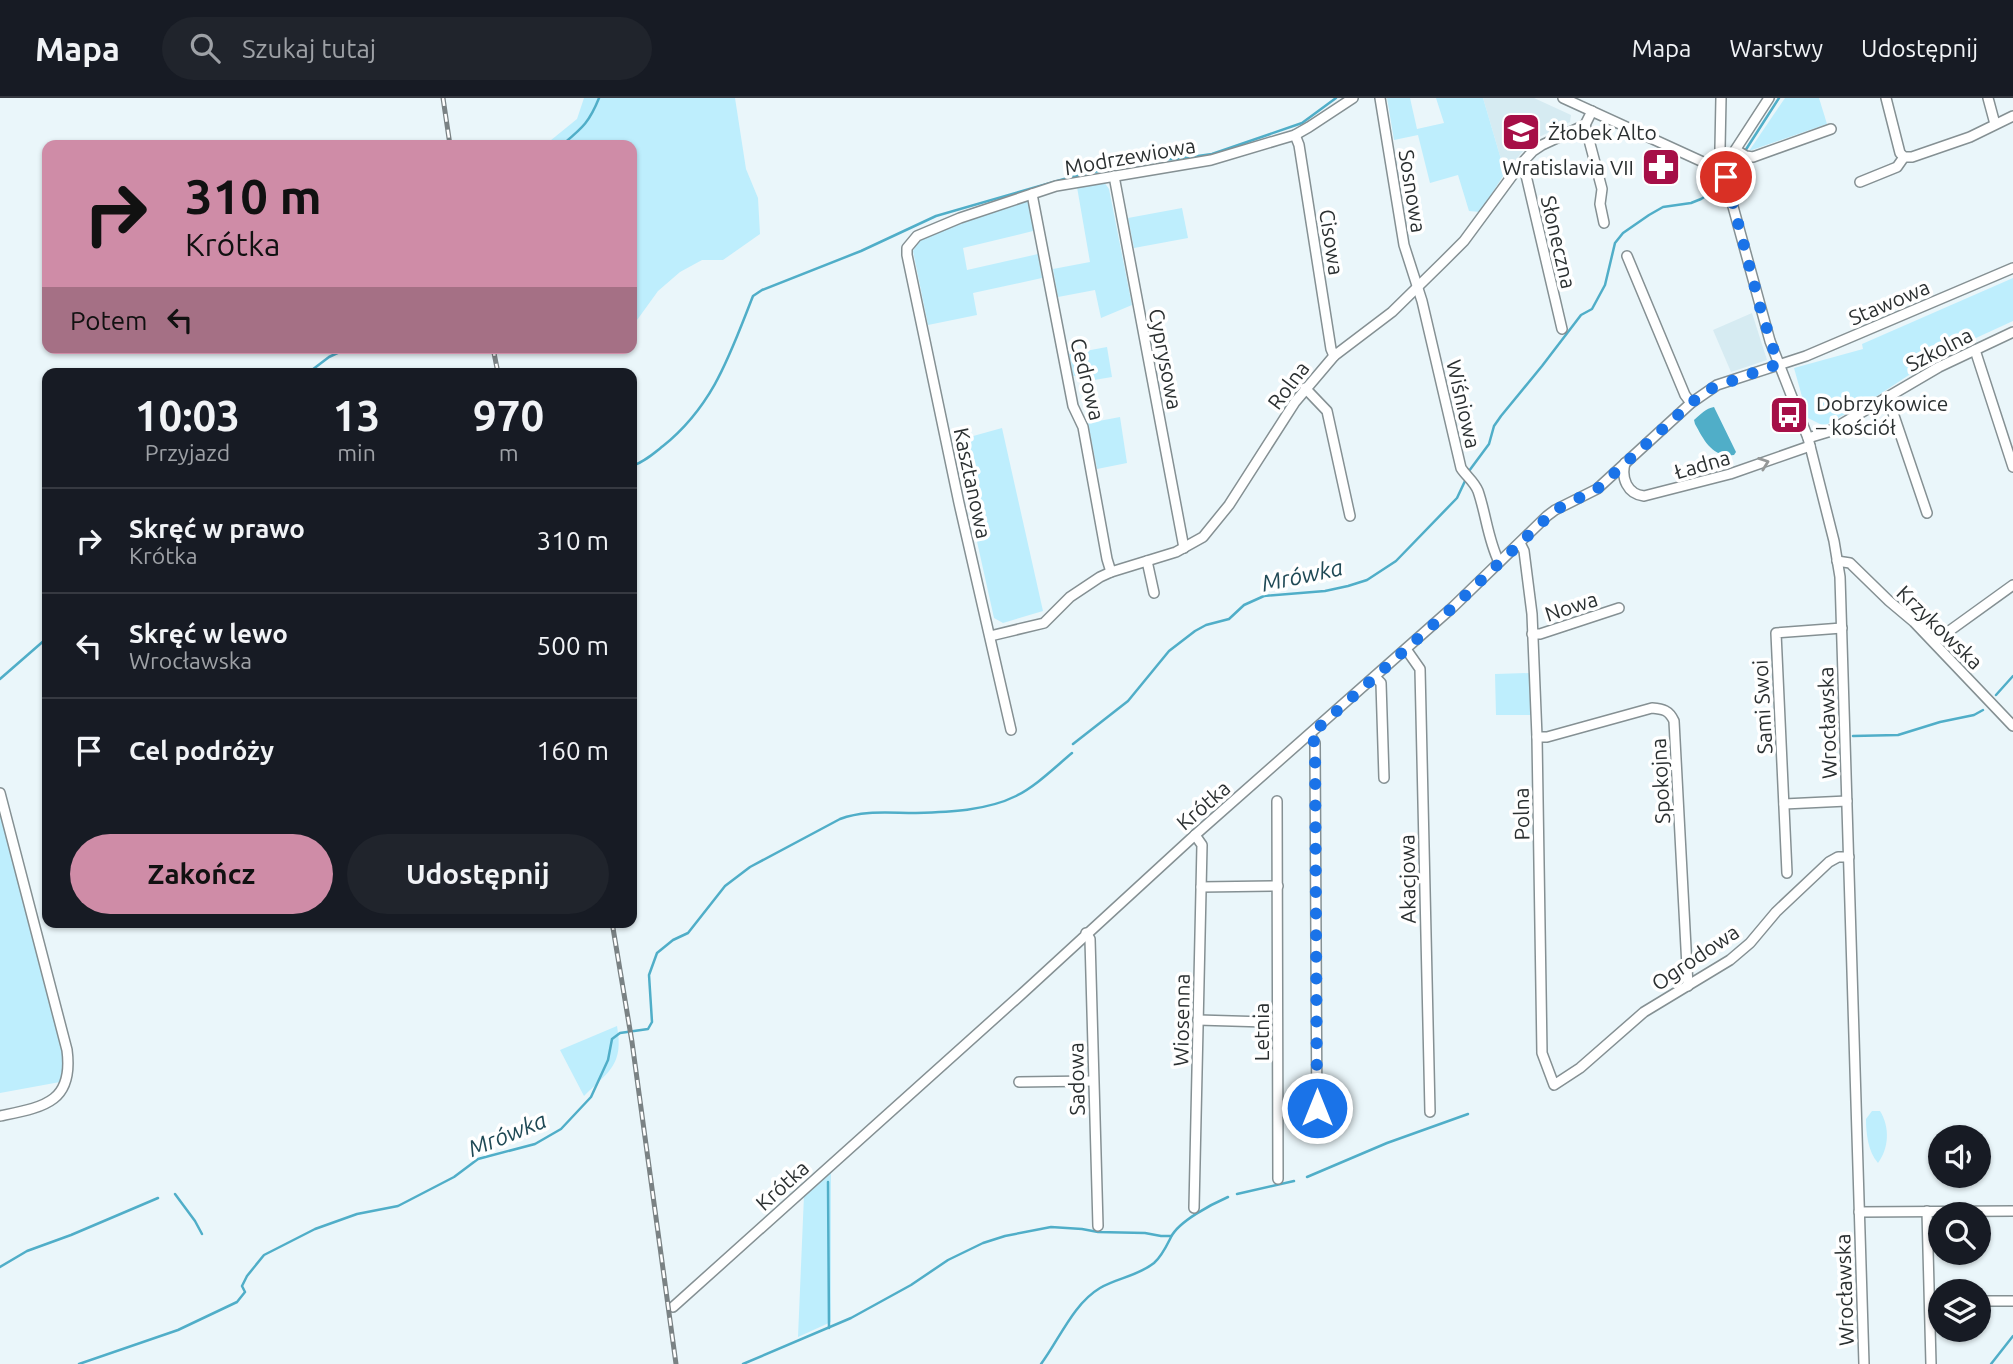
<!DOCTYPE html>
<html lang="pl">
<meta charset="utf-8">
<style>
:root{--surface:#171b24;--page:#20242c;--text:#f1f3f6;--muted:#9ea1a6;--line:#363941;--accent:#cf8ca7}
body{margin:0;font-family:Ubuntu,sans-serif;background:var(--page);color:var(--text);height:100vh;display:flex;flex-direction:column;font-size:26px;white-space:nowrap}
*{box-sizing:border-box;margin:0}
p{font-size:23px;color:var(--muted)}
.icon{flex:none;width:38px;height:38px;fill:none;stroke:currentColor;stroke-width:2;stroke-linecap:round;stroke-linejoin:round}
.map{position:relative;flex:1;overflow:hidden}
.side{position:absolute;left:42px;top:270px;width:595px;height:560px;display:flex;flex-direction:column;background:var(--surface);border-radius:14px;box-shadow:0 2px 5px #0004}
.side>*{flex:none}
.guide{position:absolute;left:42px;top:42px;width:595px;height:214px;border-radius:14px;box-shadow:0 2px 5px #0004;background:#cf8ca7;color:#111;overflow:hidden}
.buttons{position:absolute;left:1928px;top:1027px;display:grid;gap:14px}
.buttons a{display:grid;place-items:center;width:63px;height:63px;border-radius:50%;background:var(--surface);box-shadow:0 2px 5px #0004;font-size:35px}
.pin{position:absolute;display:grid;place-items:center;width:60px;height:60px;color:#fff;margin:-30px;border:4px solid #fff;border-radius:50%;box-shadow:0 2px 7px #0007}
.me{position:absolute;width:77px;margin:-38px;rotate:0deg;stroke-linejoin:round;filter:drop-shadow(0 0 5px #0008)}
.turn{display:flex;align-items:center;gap:24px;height:147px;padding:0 28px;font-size:32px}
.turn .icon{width:91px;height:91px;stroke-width:2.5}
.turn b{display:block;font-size:49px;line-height:60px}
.then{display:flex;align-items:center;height:66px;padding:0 28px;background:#0003;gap:14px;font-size:26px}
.eta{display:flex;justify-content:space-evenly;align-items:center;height:119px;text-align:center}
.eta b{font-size:42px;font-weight:600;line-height:49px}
.primary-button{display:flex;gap:14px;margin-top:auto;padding:14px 28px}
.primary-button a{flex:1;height:80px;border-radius:42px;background:var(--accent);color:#111;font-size:28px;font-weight:600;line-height:80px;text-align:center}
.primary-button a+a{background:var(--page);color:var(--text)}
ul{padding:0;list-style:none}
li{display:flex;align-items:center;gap:21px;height:105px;padding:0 28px;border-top:2px solid var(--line)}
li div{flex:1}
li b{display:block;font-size:26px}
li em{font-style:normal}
header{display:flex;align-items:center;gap:42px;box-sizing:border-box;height:98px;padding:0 35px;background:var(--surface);border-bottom:2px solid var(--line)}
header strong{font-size:33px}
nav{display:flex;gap:38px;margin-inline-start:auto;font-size:24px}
.search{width:490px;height:63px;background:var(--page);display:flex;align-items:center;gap:18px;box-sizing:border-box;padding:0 24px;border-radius:38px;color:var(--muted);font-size:26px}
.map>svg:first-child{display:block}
</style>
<header>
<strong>Mapa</strong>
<div class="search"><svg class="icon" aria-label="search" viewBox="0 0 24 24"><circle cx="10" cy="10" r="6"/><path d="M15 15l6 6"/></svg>Szukaj tutaj</div>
<nav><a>Mapa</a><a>Warstwy</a><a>Udostępnij</a></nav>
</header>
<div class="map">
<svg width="2013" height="1266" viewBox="0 0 2013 1266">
<rect width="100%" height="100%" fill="#eaf6fa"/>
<!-- built -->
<g fill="#d6ebf2">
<path d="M1483 0H1534L1571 17 1570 24 1531 43 1505 75Z"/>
<path d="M1752 215 1767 262 1731 274 1713 232Z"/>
</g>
<!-- green -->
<g fill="#beeefd">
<path d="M584 0H735L746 71 758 100 760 136 723 162H702L680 174 658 193 632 229V47H545L577 21Z"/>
<path d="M1387 0H1410L1417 31 1444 25 1436 0H1483L1505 75 1480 114 1469 113 1458 77 1430 85 1418 37 1394 42Z"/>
<path d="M1785 0H1819L1827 26 1749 53Z"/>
<path d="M1104 84 1109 91 1132 207 1101 220 1095 192 1058 199 1053 171 1090 164 1077 89Z"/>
<path d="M1027 102 1031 106 1036 130 1033 133 963 150 967 172 1038 156 1042 180 973 195 977 217 928 227 913 153 919 141Z"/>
<path d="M1182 110 1188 140 1134 150 1128 120Z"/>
<path d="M2013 180V223L1941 256 1877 298 1824 328 1808 320 1794 270 1863 251 1862 246Z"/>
<path d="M1107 249 1112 279 1082 284 1080 277 1073 278 1069 256Z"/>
<path d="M1120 319 1127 365 1097 371 1088 325Z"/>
<path d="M1002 330 1043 513 1003 525 994 520 954 340H966Z"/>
<path d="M1530 575 1531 617H1496L1495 576Z"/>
<path d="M0 715 65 963 60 984 0 995Z"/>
<path d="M617 928C624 967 609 973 584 998L560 952Z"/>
<path d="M1872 1013H1880C1890 1029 1889 1050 1878 1065 1868 1054 1866 1035 1866 1021Z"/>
<path d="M831 1074V1224L798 1239 804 1097Z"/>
</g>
<!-- water -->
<path fill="#50aec8" d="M1714 309 1736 354 1734 357C1712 360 1704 342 1695 326L1694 322C1700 317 1706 310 1714 309Z"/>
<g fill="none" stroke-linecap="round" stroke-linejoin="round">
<!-- stream -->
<g stroke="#50aec8" stroke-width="2.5">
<path d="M562 47C582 30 589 25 599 0"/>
<path d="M1745 53 1779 0"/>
<path d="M1735 85 1733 75 1741 59"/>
<path d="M308 275 329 259 348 250"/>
<path d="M632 368C644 364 653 356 663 348 714 307 730 256 753 198L762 192 861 153 936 118 1071 79 1149 62 1177 61 1212 56 1302 25 1336 0"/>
<path d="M1469 373 1489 346 1494 328 1501 318 1542 268 1581 217 1592 211 1605 187 1615 145 1623 135 1649 117 1663 109 1691 105 1701 101 1719 90"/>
<path d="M0 581 47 540"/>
<path d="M1996 597 2013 578"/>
<path d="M1853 638 1898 637 1940 624 1974 617 1983 612"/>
<path d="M1073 646 1128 603 1169 553 1195 533 1206 527 1229 521 1244 507 1264 498 1325 493 1348 488 1367 482 1396 463 1457 400 1465 383"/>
<path d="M1307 1079 1387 1045 1468 1016"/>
<path d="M828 1084 829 1230"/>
<path d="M175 1096 195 1123 202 1136"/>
<path d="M1237 1096 1294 1083"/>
<path d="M0 1169 27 1153 71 1137 158 1100"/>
<path d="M79 1266 178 1232 237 1204 245 1194 242 1188 247 1178 264 1157 315 1131 357 1116 398 1108 454 1079 478 1061 535 1046 561 1031 591 999 608 962 612 941 620 935 648 931 652 924 649 877 657 855 673 842 688 835 725 788 750 769 840 721C864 712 889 715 915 715 948 714 986 713 1016 698 1036 688 1054 670 1072 655"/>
<path d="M743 1266 851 1220 911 1187 948 1162 983 1145 1005 1138 1051 1129 1082 1131 1098 1134 1145 1135 1161 1138H1171"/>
<path d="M1041 1266C1059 1242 1073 1206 1100 1190 1117 1180 1138 1178 1154 1165 1162 1158 1166 1149 1171 1139 1179 1123 1212 1106 1228 1099"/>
<path d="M1991 1266 2013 1238"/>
</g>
<!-- minor casing -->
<g stroke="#859093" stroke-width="12">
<g id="minor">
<path d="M1380 0 1404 147 1422 203 1461 370C1466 378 1474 383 1478 393 1486 416 1488 442 1499 464"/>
<path d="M1563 0 1703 64C1713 67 1722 67 1730 60L1769 0"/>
<path d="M1721 0 1720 50 1729 94 1770 243 1808 340 1834 443 1840 479 1864 1266"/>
<path d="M1886 0 1900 55 1904 59H1912L1970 39 2013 18"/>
<path d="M1988 0 1995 26"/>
<path d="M1585 27 1602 91 1600 106 1604 125"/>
<path d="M1295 37 1299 47 1331 251 1334 258"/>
<path d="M1736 52 1746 58 1753 59 1831 31"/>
<path d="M1520 67 1525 73 1562 231"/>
<path d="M1114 78 1184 450"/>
<path d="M1860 84 1897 69 1904 59"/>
<path d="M1032 96 1073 308 1083 329 1107 461 1111 474"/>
<path d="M1627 158 1685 297 1691 305"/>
<path d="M1975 252 2013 369"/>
<path d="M1305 290 1327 313 1350 418"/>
<path d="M1886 300 1890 306 1927 415"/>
<path d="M1808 340 1828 334 1939 269 2013 234"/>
<path d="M1625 365C1621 380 1627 396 1644 398L1730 376 1810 348"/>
<path d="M1520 445 1524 453 1532 516 1537 639 1542 955 1554 987 1580 970 1644 914 1730 862 1750 845 1776 814 1829 764 1838 759H1849"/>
<path d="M1147 463 1154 495"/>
<path d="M1837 463 1850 465 1889 503 1914 524 2013 628"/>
<path d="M1532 536H1540L1619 510"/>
<path d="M990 538 1044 525 1070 499 1100 479 1111 474 1176 454 1203 439 1229 407 1295 304 1334 258 1392 214 1443 164 1464 143 1520 67 1533 53 1542 47 1585 27 1592 13"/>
<path d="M1934 544 2013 487"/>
<path d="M1406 551 1420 571 1430 1014"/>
<path d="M1375 579 1381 585 1384 680"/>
<path d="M1011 632 959 405 907 157V150L917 138 960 120 1056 88 1211 62 1278 42 1295 37 1309 29 1353 0"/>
<path d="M1310 637 1315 645 1317 1038"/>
<path d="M1537 639H1547L1652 610C1663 611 1669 612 1674 623L1688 888"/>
<path d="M0 695 67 952C74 1005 43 1009 0 1018"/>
<path d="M1277 703 1278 1081"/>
<path d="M1784 706 1847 703"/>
<path d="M1787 775 1776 535 1842 530"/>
<path d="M1201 789 1278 788"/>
<path d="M1086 835 1090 841 1098 1128"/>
<path d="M1198 922 1266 924"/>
<path d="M1019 984 1093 983"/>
<path d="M1194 1110 1202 747 1195 737"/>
<path d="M1927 1113 1931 1266"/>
<path d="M1859 1114 2013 1113"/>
<path d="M1979 1203H2013"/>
<path d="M673 1209 1025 893 1195 737 1453 509 1547 418 1555 412 1597 391 1691 305 1717 287 1806 258 2013 170"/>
</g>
</g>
<!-- minor -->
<use href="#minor" stroke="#fff" stroke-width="9"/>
<!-- rail casing -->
<g stroke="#7a8284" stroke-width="5">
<g id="rail">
<path d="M443 0 450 47"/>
<path d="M493 250 498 275"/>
<path d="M612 824 632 944 676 1266"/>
</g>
</g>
<!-- rail -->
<use href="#rail" stroke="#fff" stroke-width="2.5" stroke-dasharray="8" stroke-linecap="butt"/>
</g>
<!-- one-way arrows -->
<defs><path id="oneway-chevron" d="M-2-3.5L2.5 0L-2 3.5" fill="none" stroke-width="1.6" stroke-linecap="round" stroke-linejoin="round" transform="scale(1.75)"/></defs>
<use stroke="#959898" href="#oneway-chevron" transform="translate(1764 365) rotate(-20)"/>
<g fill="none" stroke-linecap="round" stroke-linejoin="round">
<!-- route -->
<path stroke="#1a73e8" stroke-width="12" stroke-dasharray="0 21.6" d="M1317 1010 1315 645 1310 637 1453 509 1555 412 1597 391 1691 305 1710 291 1778 266 1760 209 1726 79"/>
</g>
<!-- icons -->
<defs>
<g id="school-square" transform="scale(2.0125)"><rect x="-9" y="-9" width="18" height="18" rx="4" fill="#a60f47" stroke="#fff"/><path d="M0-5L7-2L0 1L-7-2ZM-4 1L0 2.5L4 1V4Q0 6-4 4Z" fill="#fff"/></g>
<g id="pharmacy-square" transform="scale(2.0125)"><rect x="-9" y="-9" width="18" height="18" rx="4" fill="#a60f47" stroke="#fff"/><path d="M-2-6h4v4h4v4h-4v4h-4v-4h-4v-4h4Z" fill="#fff"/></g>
<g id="bus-square" transform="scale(2.0125)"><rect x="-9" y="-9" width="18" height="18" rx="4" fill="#a60f47" stroke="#fff"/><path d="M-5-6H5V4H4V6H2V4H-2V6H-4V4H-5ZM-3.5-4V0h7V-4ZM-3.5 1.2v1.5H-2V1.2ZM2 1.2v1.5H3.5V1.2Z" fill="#fff"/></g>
</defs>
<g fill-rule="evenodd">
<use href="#school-square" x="1521" y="34"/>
<use href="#pharmacy-square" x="1661" y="69"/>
<use href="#bus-square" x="1789" y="317"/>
</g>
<g text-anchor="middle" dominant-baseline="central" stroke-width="7" stroke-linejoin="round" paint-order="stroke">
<!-- poi labels -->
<g font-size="21" fill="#2b3031" stroke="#fff" text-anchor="start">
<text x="1548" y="34">Żłobek Alto</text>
<text x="1634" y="69" text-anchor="end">Wratislavia VII</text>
<text x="1816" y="305">Dobrzykowice<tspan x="1816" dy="24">– kościół</tspan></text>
</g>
<!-- street labels -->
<g font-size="21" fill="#2b3031" stroke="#fff">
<text transform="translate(1130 58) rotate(-10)">Modrzewiowa</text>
<text transform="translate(1413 93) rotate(81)">Sosnowa</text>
<text transform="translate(1332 144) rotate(81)">Cisowa</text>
<text transform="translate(1559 144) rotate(77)">Słoneczna</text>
<text transform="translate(1889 204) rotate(-23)">Stawowa</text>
<text transform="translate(1939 251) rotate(-27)">Szkolna</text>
<text transform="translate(1166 261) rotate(79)">Cyprysowa</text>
<text transform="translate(1088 281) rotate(76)">Cedrowa</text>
<text transform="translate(1288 287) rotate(-53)">Rolna</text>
<text transform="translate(1464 306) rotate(77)">Wiśniowa</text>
<text transform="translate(1702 366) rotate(-16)">Ładna</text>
<text transform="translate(973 385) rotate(78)">Kasztanowa</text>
<text transform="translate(1571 508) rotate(-18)">Nowa</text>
<text transform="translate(1940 529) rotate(44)">Krzykowska</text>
<text transform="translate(1762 609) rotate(-93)">Sami Swoi</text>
<text transform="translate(1827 625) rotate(-92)">Wrocławska</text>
<text transform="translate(1660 683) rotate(-93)">Spokojna</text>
<text transform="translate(1203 707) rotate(-41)">Krótka</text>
<text transform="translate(1521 716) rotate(-91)">Polna</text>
<text transform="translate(1407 781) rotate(-91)">Akacjowa</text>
<text transform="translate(1695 859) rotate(-34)">Ogrodowa</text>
<text transform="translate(1181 922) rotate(-89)">Wiosenna</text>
<text transform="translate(1261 934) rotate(-90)">Letnia</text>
<text transform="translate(1076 981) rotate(-91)">Sadowa</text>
<text transform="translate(782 1087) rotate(-42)">Krótka</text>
<text transform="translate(1844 1192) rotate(-92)">Wrocławska</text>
</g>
<!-- water labels -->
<g font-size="23" font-style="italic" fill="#1f4955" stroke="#fff">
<text transform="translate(1302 477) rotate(-12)">Mrówka</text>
<text transform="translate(507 1036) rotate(-22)">Mrówka</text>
</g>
</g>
</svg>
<div class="buttons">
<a><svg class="icon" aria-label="sound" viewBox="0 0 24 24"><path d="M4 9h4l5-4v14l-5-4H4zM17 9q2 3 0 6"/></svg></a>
<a><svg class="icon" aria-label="search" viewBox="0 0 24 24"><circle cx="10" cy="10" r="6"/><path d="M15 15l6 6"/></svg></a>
<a><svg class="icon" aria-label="layers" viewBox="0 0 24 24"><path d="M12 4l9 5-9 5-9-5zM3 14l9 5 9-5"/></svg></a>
</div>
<div class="pin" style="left:1726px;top:79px;background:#d93025"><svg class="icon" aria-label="arrive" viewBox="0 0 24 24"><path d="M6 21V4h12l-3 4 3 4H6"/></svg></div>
<svg class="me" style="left:1317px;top:1010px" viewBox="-20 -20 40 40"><circle r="17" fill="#1a73e8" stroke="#fff" stroke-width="3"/><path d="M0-11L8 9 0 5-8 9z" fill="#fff"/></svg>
<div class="guide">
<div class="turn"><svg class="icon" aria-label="right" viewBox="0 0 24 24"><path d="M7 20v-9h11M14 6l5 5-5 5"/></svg><div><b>310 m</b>Krótka</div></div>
<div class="then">Potem<svg class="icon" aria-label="left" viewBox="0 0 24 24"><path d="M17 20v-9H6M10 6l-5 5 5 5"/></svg></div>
</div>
<section class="side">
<div class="eta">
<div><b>10:03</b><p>Przyjazd</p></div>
<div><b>13</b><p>min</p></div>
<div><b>970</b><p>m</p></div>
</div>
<ul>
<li><svg class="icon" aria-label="right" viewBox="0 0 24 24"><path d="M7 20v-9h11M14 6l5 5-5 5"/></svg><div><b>Skręć w prawo</b><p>Krótka</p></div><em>310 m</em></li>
<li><svg class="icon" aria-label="left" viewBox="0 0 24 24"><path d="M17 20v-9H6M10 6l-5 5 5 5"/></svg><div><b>Skręć w lewo</b><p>Wrocławska</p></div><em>500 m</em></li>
<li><svg class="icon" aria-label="arrive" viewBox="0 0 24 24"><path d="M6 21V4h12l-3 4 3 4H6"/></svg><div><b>Cel podróży</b></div><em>160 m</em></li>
</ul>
<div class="primary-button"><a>Zakończ</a><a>Udostępnij</a></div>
</section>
</div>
